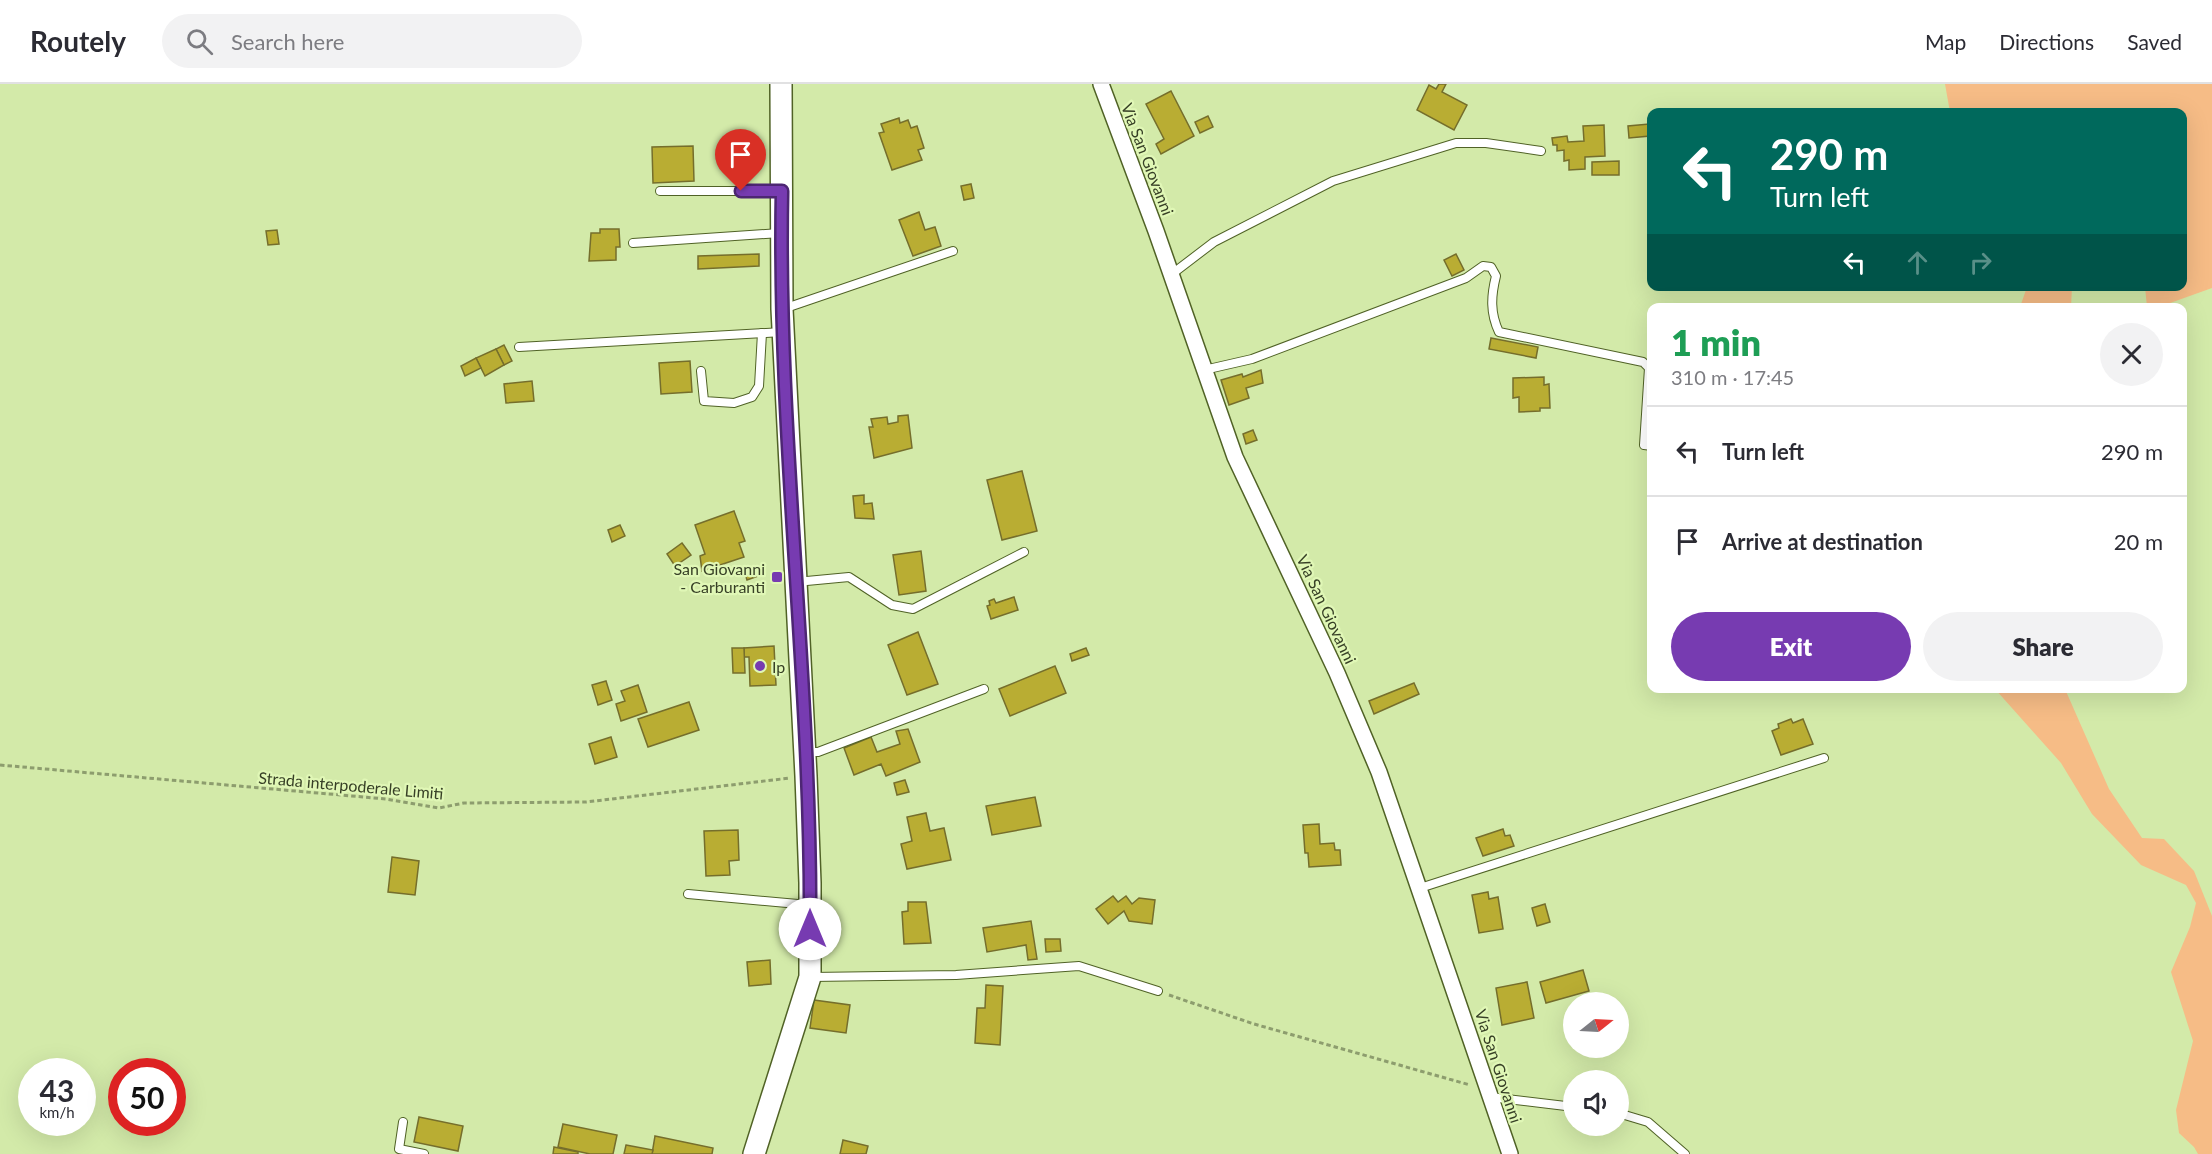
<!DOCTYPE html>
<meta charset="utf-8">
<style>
:root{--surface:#fff;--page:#f2f2f3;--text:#2b2b33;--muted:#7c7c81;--line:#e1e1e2;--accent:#773bb1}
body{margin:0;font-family:Lato,sans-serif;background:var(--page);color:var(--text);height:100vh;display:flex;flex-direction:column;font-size:22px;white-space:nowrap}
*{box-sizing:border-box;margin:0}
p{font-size:20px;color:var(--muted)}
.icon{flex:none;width:33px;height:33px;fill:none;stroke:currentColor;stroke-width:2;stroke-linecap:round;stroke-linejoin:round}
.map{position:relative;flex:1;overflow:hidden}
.drawer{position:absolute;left:1647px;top:219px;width:540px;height:390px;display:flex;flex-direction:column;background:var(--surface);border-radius:12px;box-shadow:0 6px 24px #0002}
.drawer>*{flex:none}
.hud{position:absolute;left:1647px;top:24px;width:540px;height:183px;border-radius:12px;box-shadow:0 6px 24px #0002;background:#00695c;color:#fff;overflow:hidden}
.needle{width:39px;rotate:72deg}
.fabs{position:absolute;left:1563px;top:908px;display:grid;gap:12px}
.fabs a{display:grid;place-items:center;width:66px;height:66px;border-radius:50%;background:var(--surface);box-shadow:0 6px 24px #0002;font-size:30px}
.speed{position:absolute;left:18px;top:974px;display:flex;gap:12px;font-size:30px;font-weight:700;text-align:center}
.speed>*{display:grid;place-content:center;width:78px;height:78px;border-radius:50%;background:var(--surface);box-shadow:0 6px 24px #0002;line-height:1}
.speed small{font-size:15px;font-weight:400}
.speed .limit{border:9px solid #d22;background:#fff;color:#111}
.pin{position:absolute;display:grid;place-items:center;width:51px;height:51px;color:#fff;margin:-62px -26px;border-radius:50% 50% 50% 0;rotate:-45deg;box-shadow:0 0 6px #0007}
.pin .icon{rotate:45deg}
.me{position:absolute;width:66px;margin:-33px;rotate:0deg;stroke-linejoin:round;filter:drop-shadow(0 0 4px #0008)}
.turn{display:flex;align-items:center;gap:21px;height:126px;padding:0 24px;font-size:27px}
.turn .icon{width:78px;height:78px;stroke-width:2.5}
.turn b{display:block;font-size:42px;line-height:51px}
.lanes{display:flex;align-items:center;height:57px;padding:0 24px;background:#0003;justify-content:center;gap:30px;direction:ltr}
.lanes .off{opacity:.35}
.round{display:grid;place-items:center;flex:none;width:63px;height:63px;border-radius:32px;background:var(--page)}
.summary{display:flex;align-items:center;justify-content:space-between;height:102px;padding:0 24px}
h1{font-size:36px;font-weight:800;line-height:45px;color:#1e9e55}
.primary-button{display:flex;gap:12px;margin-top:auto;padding:12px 24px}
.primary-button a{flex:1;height:69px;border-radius:36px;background:var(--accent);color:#fff;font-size:24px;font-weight:800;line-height:69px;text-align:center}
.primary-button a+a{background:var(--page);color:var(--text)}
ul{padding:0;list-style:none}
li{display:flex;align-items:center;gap:18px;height:90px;padding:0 24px;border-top:2px solid var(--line)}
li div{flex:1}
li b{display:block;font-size:22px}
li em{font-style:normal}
header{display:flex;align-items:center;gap:36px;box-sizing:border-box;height:84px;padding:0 30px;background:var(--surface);border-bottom:2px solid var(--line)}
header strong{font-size:28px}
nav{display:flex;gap:33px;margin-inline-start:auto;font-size:21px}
.search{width:420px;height:54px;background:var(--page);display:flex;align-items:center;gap:15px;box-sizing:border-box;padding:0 21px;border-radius:33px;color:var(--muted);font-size:22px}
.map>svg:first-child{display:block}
</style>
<header>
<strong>Routely</strong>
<div class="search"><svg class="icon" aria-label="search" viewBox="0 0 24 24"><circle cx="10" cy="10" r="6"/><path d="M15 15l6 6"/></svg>Search here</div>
<nav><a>Map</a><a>Directions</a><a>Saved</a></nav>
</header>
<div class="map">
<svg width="2212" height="1070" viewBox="0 0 2212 1070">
<rect width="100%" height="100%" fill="#d3eaa9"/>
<!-- green -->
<g fill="#f6bc86">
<path d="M1945 0H2212V204L2159 223H2147L2145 203 2182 202V28H1950Z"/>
<path d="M2027 203H2072L2071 223H2020Z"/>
<path d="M1995 605H2065L2109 705 2142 754 2164 755 2194 787 2212 832V1070H2198L2194 1063 2179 1049 2176 1026 2193 957 2171 888 2190 843 2196 819 2186 801 2141 781 2092 730 2061 679Z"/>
</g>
<!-- building -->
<g fill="#b9ad33" stroke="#756e2c" stroke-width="1.5">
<path d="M1439 0H1446L1442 8 1467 21 1454 46 1417 26 1429 1 1436 5Z"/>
<path d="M1171 7 1194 52 1161 70 1156 60 1164 55 1146 20Z"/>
<path d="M1208 32 1213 43 1200 49 1195 38Z"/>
<path d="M899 34 900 39 908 36 911 44 917 42 924 64 918 66 922 76 892 86 879 49 884 48 881 40Z"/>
<path d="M1649 40 1650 52 1629 54 1628 42Z"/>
<path d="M1604 41 1605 72 1585 73V85L1569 86V76L1564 77V66L1557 67V61H1553L1552 54 1567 52 1568 58 1584 57 1583 42Z"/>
<path d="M693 62 694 97 653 99 652 63Z"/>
<path d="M1619 77V91H1592V78Z"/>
<path d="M971 100 974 114 964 116 961 102Z"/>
<path d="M919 128 925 146 935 143 941 162 913 172 899 136Z"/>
<path d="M600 145H619L620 163H616V176L589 177 591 149H600Z"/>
<path d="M277 146 279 160 268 161 266 147Z"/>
<path d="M759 170V182L698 185V172Z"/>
<path d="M1456 170 1464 186 1452 192 1444 176Z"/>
<path d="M1491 254 1538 263 1536 274 1489 265Z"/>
<path d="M504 261 512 277 504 281 496 265Z"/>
<path d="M496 265 504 281 485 292 476 274Z"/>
<path d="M476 274 481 284 465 292 461 282Z"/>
<path d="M690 277 692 308 661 310 659 279Z"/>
<path d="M1261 286 1263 299 1246 304 1249 314 1229 321 1221 296 1242 290 1243 293Z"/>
<path d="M1544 293V301L1549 300 1550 324H1540V327L1519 328V313L1513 314V294Z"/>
<path d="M532 297 534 317 506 319 504 300Z"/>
<path d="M908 331 912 364 874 374 869 343H873L871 335 887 333 888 340 898 338V332Z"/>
<path d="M1253 346 1257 356 1246 360 1243 350Z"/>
<path d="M1022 387 1037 447 1002 456 987 396Z"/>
<path d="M864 411V420L872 419 874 435 855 434 853 412Z"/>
<path d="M734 427 745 457 739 459 744 473 702 487 700 472 705 470 695 441Z"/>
<path d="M620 441 625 452 612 458 608 446Z"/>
<path d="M682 459 691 471 675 482 667 470Z"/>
<path d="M921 467 926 507 899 511 893 471Z"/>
<path d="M755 483 758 492 747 496 744 486Z"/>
<path d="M1014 513 1018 526 991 535 987 522 990 521 989 517 994 515 996 519Z"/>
<path d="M918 548 938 600 907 611 888 561Z"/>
<path d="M774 562 776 601 750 602 749 573H744V564Z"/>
<path d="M732 564H744L745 589H733Z"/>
<path d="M1086 564 1089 571 1072 577 1070 570Z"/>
<path d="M1055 582 1066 609 1010 632 999 605Z"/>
<path d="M606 597 612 616 598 621 592 601Z"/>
<path d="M1414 599 1419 610 1374 630 1369 617Z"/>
<path d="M638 601 647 628 621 637 616 620 625 617 621 607Z"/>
<path d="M689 618 699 646 648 663 638 635Z"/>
<path d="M1791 635 1793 639 1803 635 1813 660 1781 671 1772 647 1779 644 1778 640Z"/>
<path d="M908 645 920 678 886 692 881 680 854 691 844 664 871 653 877 668 900 660 896 647Z"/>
<path d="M611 653 617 673 595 680 589 660Z"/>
<path d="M905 696 909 708 897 711 894 699Z"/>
<path d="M1035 713 1041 742 992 751 986 722Z"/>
<path d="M926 729 930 747 944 744 951 776 907 785 901 760 912 757 907 733Z"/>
<path d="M1319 740 1320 760 1334 759 1335 766H1340L1341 781 1309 783 1308 769H1305L1303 741Z"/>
<path d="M1503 745 1505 752 1510 751 1514 762 1483 772 1476 754Z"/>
<path d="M738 746 739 776 729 777 730 791 706 792 704 747Z"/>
<path d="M392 773 419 777 415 811 388 808Z"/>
<path d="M1488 808 1489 815 1498 813 1503 845 1479 849 1472 811Z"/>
<path d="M1113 812 1118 818 1126 812 1132 820 1139 814 1155 816 1152 840 1129 837 1124 827 1108 840 1096 825Z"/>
<path d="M908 818H926L931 859 904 860 902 828 908 827Z"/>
<path d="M1545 820 1550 838 1537 842 1532 824Z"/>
<path d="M1031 837 1037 875 1028 876 1026 861 987 868 983 844Z"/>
<path d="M1045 855H1060L1061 867 1046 868Z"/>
<path d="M770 876 771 900 749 902 747 878Z"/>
<path d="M1583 886 1589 907 1546 919 1540 898Z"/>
<path d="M1527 898 1534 934 1502 941 1496 904Z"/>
<path d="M986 901 1003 902 1000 961 975 959 977 924H985Z"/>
<path d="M814 916 850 921 846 949 810 944Z"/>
<path d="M419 1033 463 1042 458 1067 414 1058Z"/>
<path d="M563 1040 617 1051 613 1070H590L558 1063Z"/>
<path d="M655 1052 713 1064 712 1070H652Z"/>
<path d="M843 1056 868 1062 866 1070H840Z"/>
<path d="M626 1061 653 1066 652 1070H624Z"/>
<path d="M554 1063 578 1068V1070H553Z"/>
</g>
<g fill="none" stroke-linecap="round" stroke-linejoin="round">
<!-- service casing -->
<g stroke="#506226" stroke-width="10">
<g id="service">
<path d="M660 107H781"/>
<path d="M633 159 780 149"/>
<path d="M1172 190 1214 158 1333 97 1456 59H1486L1541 67"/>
<path d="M783 225 953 167"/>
<path d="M519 263 782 248"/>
<path d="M1204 286 1252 275 1466 194 1483 182 1491 183 1496 192C1491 212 1490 229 1499 248L1643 278 1649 284 1644 361 1652 362"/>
<path d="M701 287 704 317 734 319 752 313 759 302 762 249"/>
<path d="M796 498 849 493 892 521 913 525 1024 468"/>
<path d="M806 668H818L984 605"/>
<path d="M1420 804 1824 674"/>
<path d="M688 810 809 821"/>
<path d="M811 893 956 891 1079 882 1158 907"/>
<path d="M1490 1013 1574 1023"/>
<path d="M1618 1029 1648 1038 1685 1070"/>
<path d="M403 1038 399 1065 424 1070"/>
</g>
</g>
<!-- minor casing -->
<g stroke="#506226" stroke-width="18">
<path id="minor" d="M1101 0 1156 147 1235 373 1337 589 1379 688 1510 1070"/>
</g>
<!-- secondary casing -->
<g stroke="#506226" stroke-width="24">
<path id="secondary" d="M754 1070 810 893V799L806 692 782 225 781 0"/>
</g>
<!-- path -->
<g stroke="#8d9d6e" stroke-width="3" stroke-dasharray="4.5 3" stroke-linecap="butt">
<path d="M0 681 386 715 439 724 464 719 586 718 790 694"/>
<path d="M1169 911 1254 940 1470 1001"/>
</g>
<!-- service -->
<use href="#service" stroke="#fff" stroke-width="8"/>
<!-- minor -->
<use href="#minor" stroke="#fff" stroke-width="15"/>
<!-- secondary -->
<use href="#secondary" stroke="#fff" stroke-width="21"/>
</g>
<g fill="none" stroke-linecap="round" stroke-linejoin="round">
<!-- route casing -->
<g stroke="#4d2673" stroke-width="15">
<path id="route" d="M741 107H782C777 353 812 599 810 845"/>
</g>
<!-- route -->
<use href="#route" stroke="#773bb1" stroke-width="10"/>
</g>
<!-- markers -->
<g fill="#773bb1" stroke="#e0f7b6" stroke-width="2">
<rect x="771" y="487" width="12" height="12" rx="3"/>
<circle cx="760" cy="582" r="6"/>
</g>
<g text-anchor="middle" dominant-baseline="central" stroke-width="4.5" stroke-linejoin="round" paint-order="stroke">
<!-- street labels -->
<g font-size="16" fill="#374026" stroke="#e0f7b6">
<text transform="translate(1148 75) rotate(69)">Via San Giovanni</text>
<text transform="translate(1327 525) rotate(65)">Via San Giovanni</text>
<text transform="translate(351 701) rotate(5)">Strada interpoderale Limiti</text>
<text transform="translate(1499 982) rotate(72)">Via San Giovanni</text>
</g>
<!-- poi labels -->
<g font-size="16" fill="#374026" stroke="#e0f7b6" text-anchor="end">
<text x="765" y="484">San Giovanni<tspan x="765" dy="18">- Carburanti</tspan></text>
<text x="772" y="582" text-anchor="start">Ip</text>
</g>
</g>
</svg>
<div class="fabs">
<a><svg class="needle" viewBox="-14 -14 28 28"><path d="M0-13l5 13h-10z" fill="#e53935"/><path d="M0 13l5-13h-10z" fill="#7c7c81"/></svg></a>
<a><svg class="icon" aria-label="sound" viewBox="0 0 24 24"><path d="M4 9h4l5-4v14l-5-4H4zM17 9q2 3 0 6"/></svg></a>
</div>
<div class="speed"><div>43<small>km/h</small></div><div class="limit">50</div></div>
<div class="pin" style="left:741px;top:107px;background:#d93025"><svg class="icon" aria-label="arrive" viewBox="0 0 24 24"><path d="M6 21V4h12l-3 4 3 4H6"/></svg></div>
<svg class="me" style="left:810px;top:845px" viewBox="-20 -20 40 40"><circle r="19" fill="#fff"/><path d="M0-13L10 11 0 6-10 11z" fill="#773bb1"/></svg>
<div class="hud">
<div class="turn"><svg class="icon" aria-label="left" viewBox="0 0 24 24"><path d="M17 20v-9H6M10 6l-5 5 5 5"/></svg><div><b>290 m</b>Turn left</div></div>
<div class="lanes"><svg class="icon" aria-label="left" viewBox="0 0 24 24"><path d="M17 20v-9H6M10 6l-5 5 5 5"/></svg><svg class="icon off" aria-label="ahead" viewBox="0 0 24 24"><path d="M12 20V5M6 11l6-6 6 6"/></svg><svg class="icon off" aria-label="right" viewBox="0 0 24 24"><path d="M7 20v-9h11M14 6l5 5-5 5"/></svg></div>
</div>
<section class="drawer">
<div class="summary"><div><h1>1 min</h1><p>310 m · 17:45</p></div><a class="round"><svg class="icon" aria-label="close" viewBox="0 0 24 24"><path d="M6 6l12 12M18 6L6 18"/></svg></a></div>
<ul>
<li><svg class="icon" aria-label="left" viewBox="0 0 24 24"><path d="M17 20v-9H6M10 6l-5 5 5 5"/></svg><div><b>Turn left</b></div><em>290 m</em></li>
<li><svg class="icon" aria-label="arrive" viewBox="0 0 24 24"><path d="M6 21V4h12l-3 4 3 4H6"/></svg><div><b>Arrive at destination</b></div><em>20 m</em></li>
</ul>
<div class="primary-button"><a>Exit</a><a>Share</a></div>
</section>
</div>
